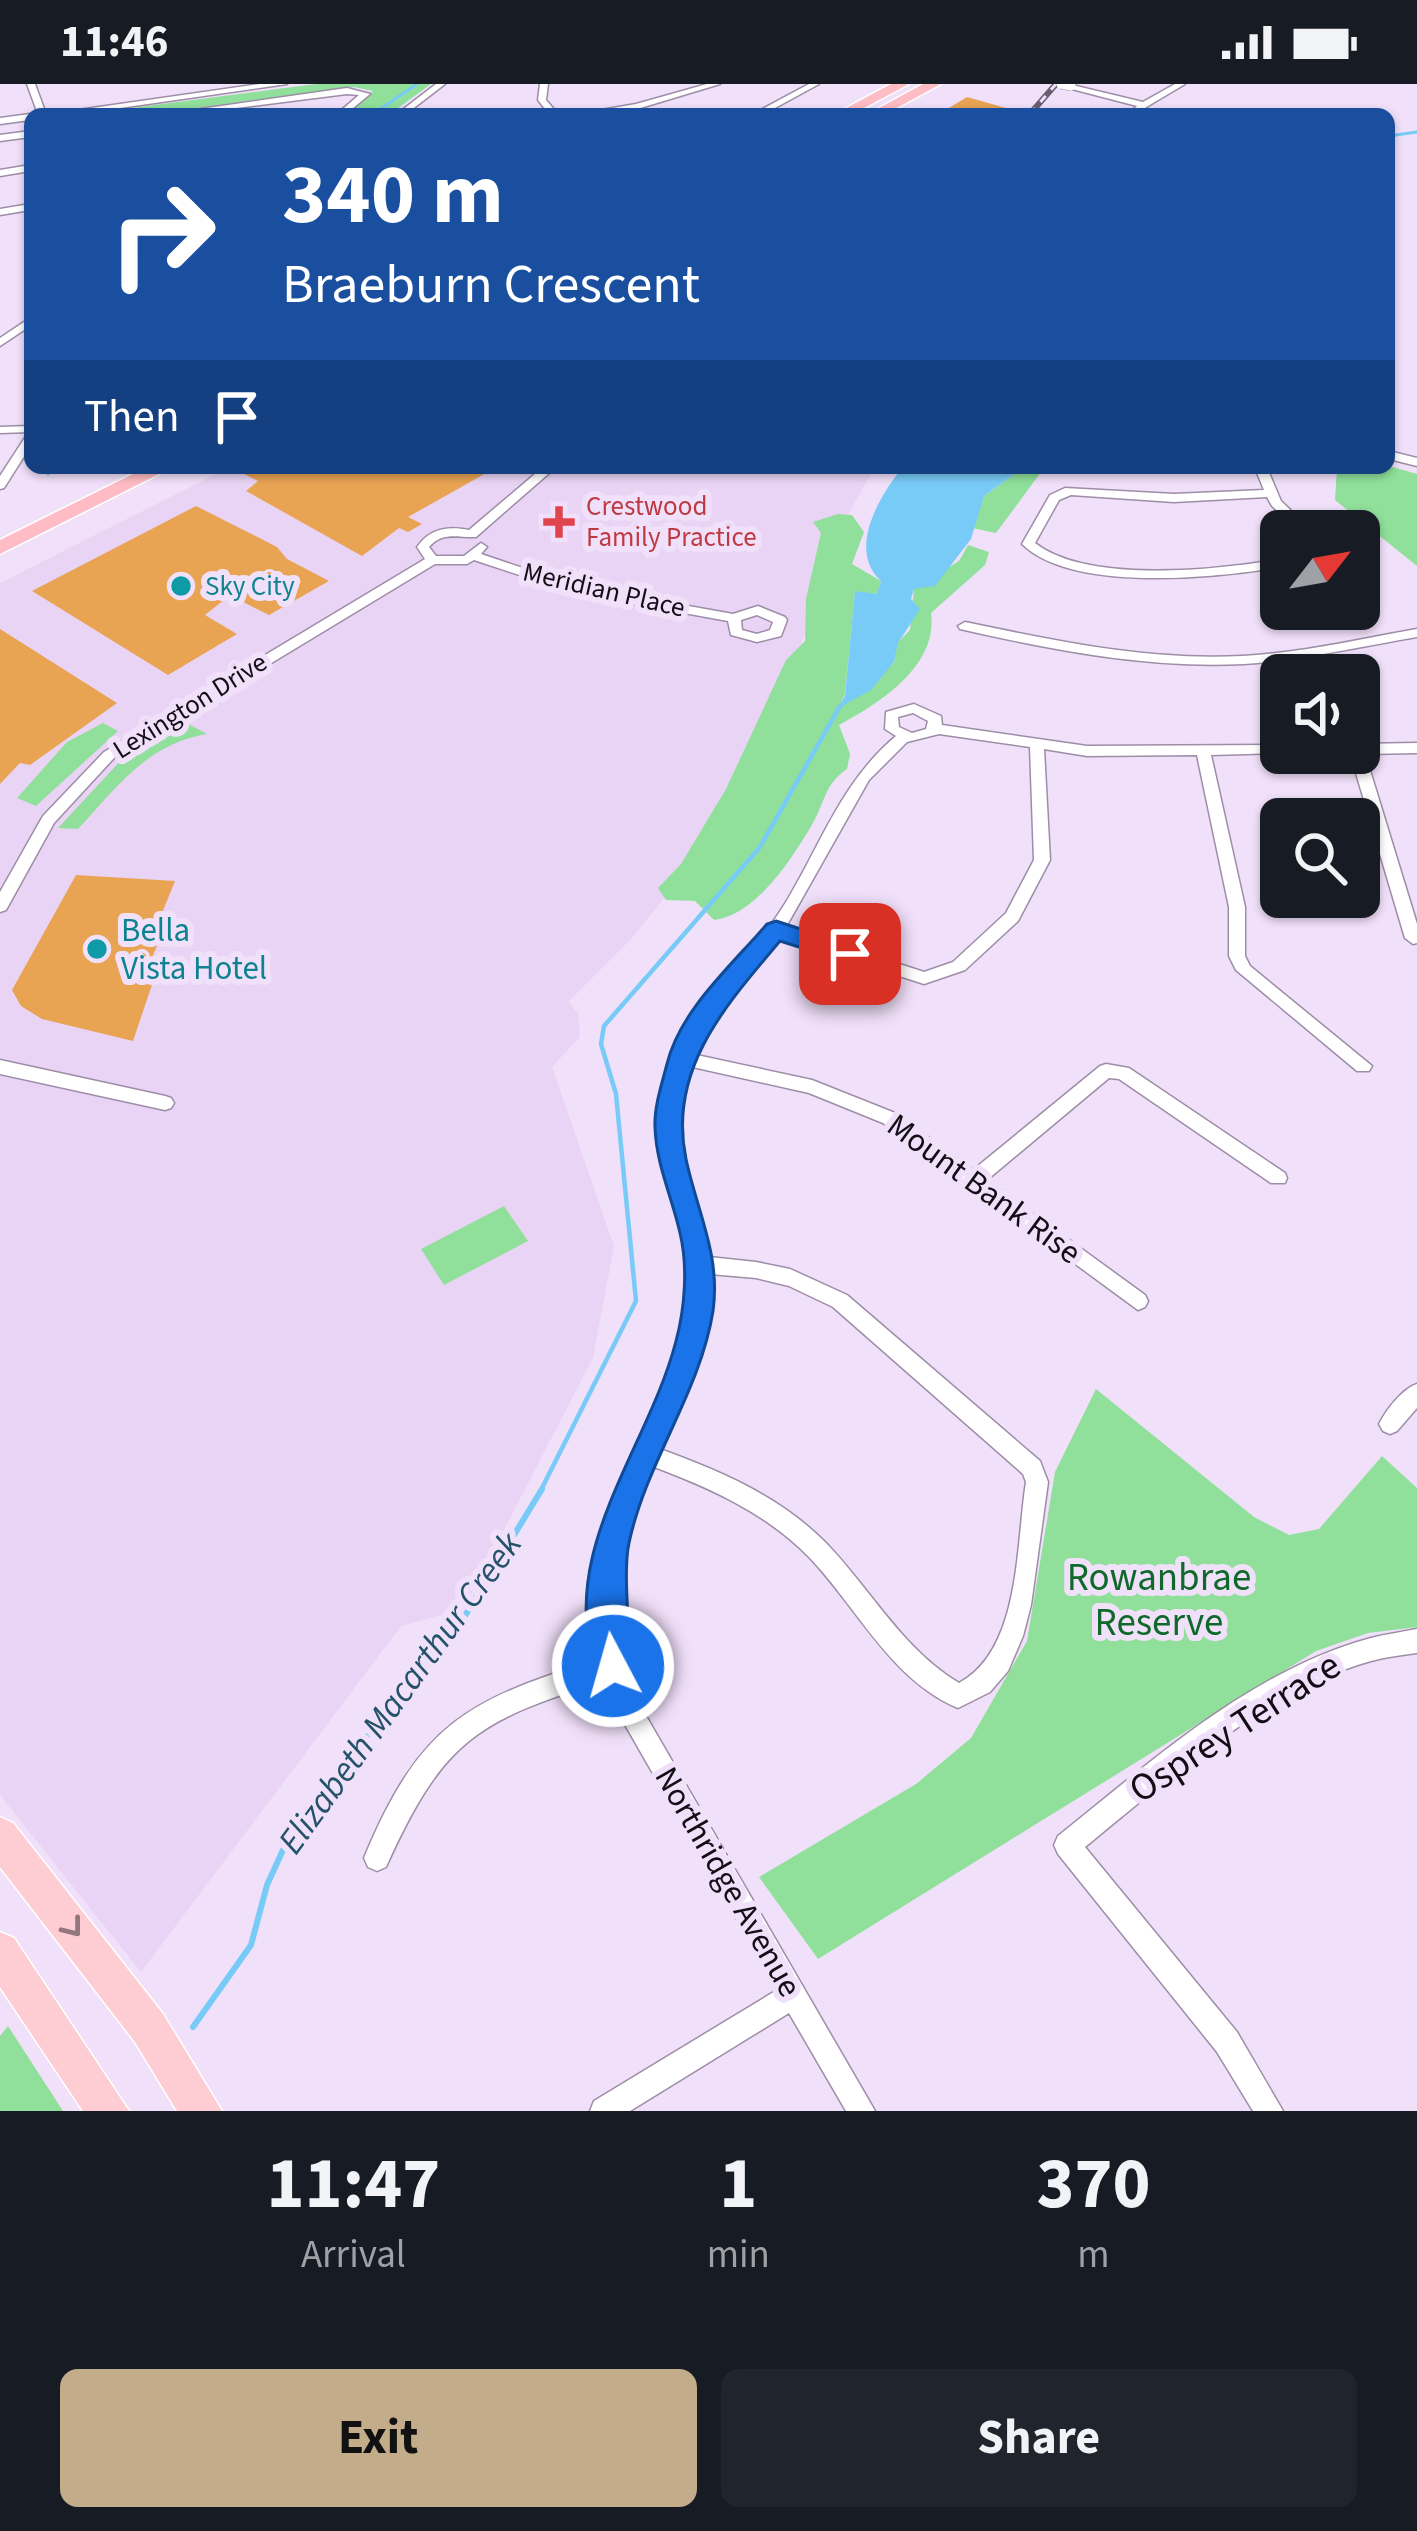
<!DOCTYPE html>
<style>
:root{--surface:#171b24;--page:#20242c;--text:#f1f3f6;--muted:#9ea1a6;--accent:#c3ac89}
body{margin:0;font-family:"Source Sans 3",sans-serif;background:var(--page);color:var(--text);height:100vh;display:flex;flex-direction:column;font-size:45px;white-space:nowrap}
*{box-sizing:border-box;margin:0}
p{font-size:39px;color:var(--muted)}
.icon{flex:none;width:66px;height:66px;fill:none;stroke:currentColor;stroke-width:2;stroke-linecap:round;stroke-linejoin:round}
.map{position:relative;height:2027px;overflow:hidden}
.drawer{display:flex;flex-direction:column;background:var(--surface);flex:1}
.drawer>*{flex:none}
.guide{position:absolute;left:24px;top:24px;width:1371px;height:366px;border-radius:18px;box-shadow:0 3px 9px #0004;background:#1a4fa0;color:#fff;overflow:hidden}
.needle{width:78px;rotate:59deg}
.tools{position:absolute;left:1260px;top:426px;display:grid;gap:24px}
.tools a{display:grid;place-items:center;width:120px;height:120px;border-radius:18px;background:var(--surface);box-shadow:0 3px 9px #0004;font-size:60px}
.pin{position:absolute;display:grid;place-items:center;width:102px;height:102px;color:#fff;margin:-51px;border-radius:24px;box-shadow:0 6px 18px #0006}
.me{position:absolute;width:132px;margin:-66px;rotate:354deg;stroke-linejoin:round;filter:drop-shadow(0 0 9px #0008)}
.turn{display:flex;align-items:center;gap:42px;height:252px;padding:0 60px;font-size:54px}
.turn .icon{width:156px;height:156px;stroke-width:2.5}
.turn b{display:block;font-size:84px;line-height:102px}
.then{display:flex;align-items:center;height:114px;padding:0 60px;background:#0003;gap:24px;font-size:45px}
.eta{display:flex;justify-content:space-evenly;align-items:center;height:204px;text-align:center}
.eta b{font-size:72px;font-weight:700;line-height:84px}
.action{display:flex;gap:24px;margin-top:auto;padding:24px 60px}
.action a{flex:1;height:138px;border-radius:18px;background:var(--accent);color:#111;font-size:48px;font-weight:700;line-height:138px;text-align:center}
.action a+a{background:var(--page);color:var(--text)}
.status{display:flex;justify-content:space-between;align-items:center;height:84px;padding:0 60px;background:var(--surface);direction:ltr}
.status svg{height:33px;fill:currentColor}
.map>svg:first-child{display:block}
</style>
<div class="status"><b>11:46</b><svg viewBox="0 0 49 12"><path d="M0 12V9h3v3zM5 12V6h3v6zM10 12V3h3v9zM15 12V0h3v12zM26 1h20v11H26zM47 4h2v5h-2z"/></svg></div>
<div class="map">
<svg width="1417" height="2027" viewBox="0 0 1417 2027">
<rect width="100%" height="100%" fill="#f1e0fa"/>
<!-- built -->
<path fill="#ead4f5" d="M228 384H874L841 443 782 616 708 761 631 855 568 918 578 929 580 953 552 983 614 1162 593 1274 463 1525 401 1542 141 1888 0 1711V499Z"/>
<!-- green -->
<g fill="#90e09b">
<path d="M316 0H431L390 30H349L373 7 354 3 149 30H85Z"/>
<path d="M1389 382 1417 390V482L1335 416 1337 384Z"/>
<path d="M1023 384H1044L996 449 972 444 984 412Z"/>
<path d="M838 430 852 431 864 448 852 480 881 497 877 510 855 508 845 610 839 623 894 579 897 559 910 546 914 504 959 477 968 461 989 468 985 481 931 529C938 582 880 619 839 641L850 670 847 685C824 701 826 716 813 739 792 775 756 831 714 836L695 817 666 816 658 804 681 780 726 705 786 576 805 557 806 515 821 449 813 438Z"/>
<path d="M181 636 207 650C147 660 117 703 78 745L58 744 125 672Z"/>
<path d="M103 639 118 647 36 722 17 714 67 658Z"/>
<path d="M504 1122 528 1157 444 1201 421 1165Z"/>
<path d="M1096 1305 1254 1433 1289 1451 1319 1445 1382 1372 1417 1404V1543L1368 1549 1316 1567 818 1875 759 1793 916 1700 971 1654 1027 1557 1055 1388Z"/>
<path d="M8 1942 63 2027H0V1952Z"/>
</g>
<!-- water -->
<path fill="#78cbf6" d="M902 384H1023L984 412 971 455 935 502 914 505 911 515 920 525 898 559 894 578 871 606 837 625 845 612 855 507 877 510 881 497C847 466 879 413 902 384Z"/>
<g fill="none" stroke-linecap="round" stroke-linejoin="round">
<!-- stream-far2 -->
<g stroke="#78cbf6" stroke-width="3">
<path d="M373 30 417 0"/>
<path d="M1389 52 1417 48"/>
<path d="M48 390 50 384"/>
</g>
<!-- stream-far1 -->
<path stroke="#78cbf6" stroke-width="4.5" d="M540 1408 636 1217 616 1010 601 960 604 942 760 763 840 622"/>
<!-- stream -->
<path stroke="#78cbf6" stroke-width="6" d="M193 1943 251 1861 267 1801 293 1744 463 1535 542 1405"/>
</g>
<!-- building -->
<g fill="#e8a353">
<path d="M967 13 1013 26V30H939Z"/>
<path d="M232 384H495L408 433 422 440 408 448 399 444 362 472 246 407 258 397Z"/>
<path d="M196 422 277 463 287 475 329 497 269 531 235 514 224 516 205 531 237 550 168 591 32 507Z"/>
<path d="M0 545 117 619 30 681 20 679 0 700Z"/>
<path d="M76 791 175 797 156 844 164 845 146 888 156 889 133 957 42 935 21 922 12 906Z"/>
</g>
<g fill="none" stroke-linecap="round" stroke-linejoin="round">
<!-- minor casing -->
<g stroke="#9d8da6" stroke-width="3">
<g id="minor">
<path d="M27 0H35L46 30H38Z"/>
<path d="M436 0H445L406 30H397Z"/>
<path d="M540 0H548L546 16 558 30H549L538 16Z"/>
<path d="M707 0H720L637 25 578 30 636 20Z"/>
<path d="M809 0H819L764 30H753Z"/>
<path d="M1068 0 1143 18 1175 0H1185L1138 28 1134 25 1137 22 1068 4Z"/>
<path d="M347 4 370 10 346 30H337L359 11 347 10 189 30H165Z"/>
<path d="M30 47V53L0 57V51Z"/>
<path d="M30 81V87L0 92V86Z"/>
<path d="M30 120V126L0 131V125Z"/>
<path d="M30 234V242L0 262V254Z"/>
<path d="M29 342 30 348 0 349V343Z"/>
<path d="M30 350V363L4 404 0 405V392L26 352Z"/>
<path d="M542 384H555L476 453C458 454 443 447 429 463L436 472H464L481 459 487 463 481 470 577 502 733 530 758 522 785 533 787 536 781 552 757 558 731 551 728 537 574 509 474 476 467 480H435L114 674 54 739 6 826 0 828V808L43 732 104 668 425 475 417 463C430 444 448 442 469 446ZM757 531 773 538 770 546 757 550 742 546 741 536Z"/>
<path d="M1255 384H1267L1281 417 1312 447H1299L1272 422 1267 413 1174 418 1071 411 1059 416 1035 459C1087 500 1218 486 1281 475V483C1215 494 1072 509 1022 460L1050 411 1065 404 1174 410 1264 406Z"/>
<path d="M965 538C1056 557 1149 577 1242 572 1301 569 1359 555 1417 545V553C1359 563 1302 576 1244 580 1149 585 1052 566 960 545L958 542Z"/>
<path d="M914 620 941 632 942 641 1087 662 1281 661V669H1286L1211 671 1245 823V872L1250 882 1372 982 1369 987H1357L1236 886 1229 872V823L1197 671 1087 672 1044 665 1050 776 1018 837 965 886 924 900 779 853 714 930 692 970 812 996 895 1029 973 1086 1100 982 1106 980 1129 984 1285 1089 1287 1094 1285 1099H1271L1119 995 1109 994 987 1096 1145 1211 1148 1217 1145 1223 1138 1226 883 1039 809 1009 688 982C663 1067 699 1096 709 1173L756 1178 790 1185 847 1211 1040 1377 1048 1398 1031 1521 1023 1552 1008 1587 990 1608 958 1624C891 1596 857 1523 809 1473 765 1428 708 1403 649 1381 615 1467 610 1537 642 1625L875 2027H846L789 1929 630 2027H590L594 2017 777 1906 624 1639 608 1596C477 1636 443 1656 386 1783L377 1787 368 1783 364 1774C420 1639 468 1615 603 1574 585 1494 610 1419 643 1346 657 1316 674 1288 683 1255 692 1216 693 1177 682 1138 673 1106 659 1075 660 1041 661 936 738 897 786 818 821 760 842 697 896 652L885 645 886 628ZM913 629 928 637 926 645 912 649 899 643 898 633ZM939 650 1030 663 1034 776 1006 829 953 878 924 888 786 843 869 696 907 658ZM710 1190 756 1194 789 1202 833 1223 1023 1390 1026 1398C1016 1460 1021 1566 959 1599 902 1565 870 1504 825 1458 778 1411 718 1386 657 1364 683 1303 710 1259 710 1190Z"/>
<path d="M1417 659V669L1365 670 1417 840V859L1413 860 1405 854 1350 669H1359V660Z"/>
<path d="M0 976 165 1012 171 1014 174 1019 171 1024 165 1026 0 990Z"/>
<path d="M1417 1300V1324L1397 1347 1390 1350 1383 1347 1379 1340C1386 1326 1402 1305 1417 1300Z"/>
<path d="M1417 1545V1569C1402 1571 1386 1573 1371 1577 1269 1605 1166 1697 1085 1763L1237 1948 1283 2027H1253L1217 1968 1058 1770 1054 1761 1058 1752C1152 1677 1252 1586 1371 1554 1386 1550 1402 1548 1417 1545Z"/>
</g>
</g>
<!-- tertiary casing -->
<g stroke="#9d8da6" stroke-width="3">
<g id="tertiary">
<path d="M260 0H287L78 30H50Z"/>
<path d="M30 30V36L0 40V34Z"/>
<path d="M1389 367 1417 374V382L1389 375Z"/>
</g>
</g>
<!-- primary casing -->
<g stroke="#fff" stroke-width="3">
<g id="primary">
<path d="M0 1733 13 1739 163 1930 222 2027H177L135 1958 0 1783Z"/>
<path d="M0 1848 14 1854 129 2027H83L0 1903Z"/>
</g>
</g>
<!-- trunk casing -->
<g stroke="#fff" stroke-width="3">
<g id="trunk">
<path d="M891 0H909L853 30H835Z"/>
<path d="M923 0H941L891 27 879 24Z"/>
<path d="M145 384H171L0 470V456Z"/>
</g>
</g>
<!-- minor -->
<use href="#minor" fill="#fff" fill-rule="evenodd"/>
<!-- tertiary -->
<use href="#tertiary" fill="#fff" fill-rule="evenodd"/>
<!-- primary -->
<use href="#primary" fill="#fecdd3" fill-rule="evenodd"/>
<!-- trunk -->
<use href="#trunk" fill="#febcc4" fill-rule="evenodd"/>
<!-- rail casing -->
<g stroke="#685f6e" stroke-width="6">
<path id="rail" d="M1030 30 1056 0"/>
</g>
<!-- rail -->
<use href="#rail" stroke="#f1e0fa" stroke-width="3" stroke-dasharray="8" stroke-linecap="butt"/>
<!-- minor-bridge casing -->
<g stroke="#9d8da6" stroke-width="10" stroke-linecap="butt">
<path id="minor-bridge" d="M1061 0 1071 2"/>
</g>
<!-- minor-bridge -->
<use href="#minor-bridge" stroke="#fff" stroke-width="9"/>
</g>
<!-- one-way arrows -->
<defs><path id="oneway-chevron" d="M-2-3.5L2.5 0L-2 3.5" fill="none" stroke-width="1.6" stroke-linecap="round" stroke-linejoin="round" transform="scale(3)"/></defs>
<use stroke="#94777e" href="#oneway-chevron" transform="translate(73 1844) rotate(52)"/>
<!-- route -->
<path fill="#1a73e8" stroke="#114b97" stroke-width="3" d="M776 837 859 864 863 870 850 879 780 857C727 920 667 985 686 1075 697 1127 721 1172 713 1227 700 1309 646 1378 629 1459 621 1496 635 1571 625 1595L613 1600 600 1595C550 1474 648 1367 676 1257 685 1224 688 1182 680 1149 672 1113 656 1080 655 1043 654 1023 662 999 667 980 680 926 732 881 767 840Z"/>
<!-- markers -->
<path fill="#e0444e" stroke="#f1e0fa" stroke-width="4.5" d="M553 420h12v12h12v12h-12v12h-12v-12h-12v-12h12z"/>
<g fill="#0f9aa8" stroke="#f1e0fa" stroke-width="4.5">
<circle cx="181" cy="502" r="12"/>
<circle cx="97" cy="865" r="12"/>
</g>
<g text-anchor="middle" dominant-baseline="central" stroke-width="12" stroke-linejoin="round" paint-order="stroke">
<!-- far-health labels -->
<g font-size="27" fill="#be3a42" stroke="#f1e0fa" text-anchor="start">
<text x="586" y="422">Crestwood<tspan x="586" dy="31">Family Practice</tspan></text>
</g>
<!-- far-culture labels -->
<g font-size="27" fill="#0d838f" stroke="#f1e0fa" text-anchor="start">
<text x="205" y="502">Sky City</text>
</g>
<!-- far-street labels -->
<g font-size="27" fill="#130e16" stroke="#f1e0fa">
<text transform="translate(604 506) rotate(13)">Meridian Place</text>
<text transform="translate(190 622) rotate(-32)">Lexington Drive</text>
</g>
<!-- culture labels -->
<g font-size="33" fill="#0d838f" stroke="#f1e0fa" text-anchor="start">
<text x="121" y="846">Bella<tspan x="121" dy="38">Vista Hotel</tspan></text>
</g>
<!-- street labels -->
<g font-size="33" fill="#130e16" stroke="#f1e0fa">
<text transform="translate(984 1105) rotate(36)">Mount Bank Rise</text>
<text transform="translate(728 1798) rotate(60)">Northridge Avenue</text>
</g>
<!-- water labels -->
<g font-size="36" font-style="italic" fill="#245269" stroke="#f1e0fa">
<text transform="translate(400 1609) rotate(-54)">Elizabeth Macarthur Creek</text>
</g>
<!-- near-park labels -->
<g font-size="39" fill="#0f692a" stroke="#f1e0fa">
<text x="1159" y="1494">Rowanbrae<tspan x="1159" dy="45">Reserve</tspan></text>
</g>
<!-- near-street labels -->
<g font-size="39" fill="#130e16" stroke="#f1e0fa">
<text transform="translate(1235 1644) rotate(-33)">Osprey Terrace</text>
</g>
</g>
</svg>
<div class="tools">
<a><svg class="needle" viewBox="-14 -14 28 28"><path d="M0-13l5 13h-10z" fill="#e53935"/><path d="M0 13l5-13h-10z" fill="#9ea1a6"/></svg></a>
<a><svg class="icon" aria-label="sound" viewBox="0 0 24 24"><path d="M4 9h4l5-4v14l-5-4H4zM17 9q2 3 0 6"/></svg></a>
<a><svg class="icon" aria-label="search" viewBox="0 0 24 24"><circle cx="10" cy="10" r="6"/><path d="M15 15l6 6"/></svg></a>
</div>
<div class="pin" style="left:850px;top:870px;background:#d93025"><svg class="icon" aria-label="arrive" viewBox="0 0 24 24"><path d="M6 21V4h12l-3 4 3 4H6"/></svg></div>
<svg class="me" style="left:613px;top:1582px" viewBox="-20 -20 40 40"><circle r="17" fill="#1a73e8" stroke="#fff" stroke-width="3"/><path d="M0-11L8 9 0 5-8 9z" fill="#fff"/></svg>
<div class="guide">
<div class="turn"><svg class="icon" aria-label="right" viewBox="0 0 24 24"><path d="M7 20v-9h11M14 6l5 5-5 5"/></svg><div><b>340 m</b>Braeburn Crescent</div></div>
<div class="then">Then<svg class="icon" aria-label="arrive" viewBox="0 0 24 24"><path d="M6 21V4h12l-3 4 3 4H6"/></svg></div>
</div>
</div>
<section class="drawer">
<div class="eta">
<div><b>11:47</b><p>Arrival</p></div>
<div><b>1</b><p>min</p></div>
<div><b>370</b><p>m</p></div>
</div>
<div class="action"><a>Exit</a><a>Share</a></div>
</section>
